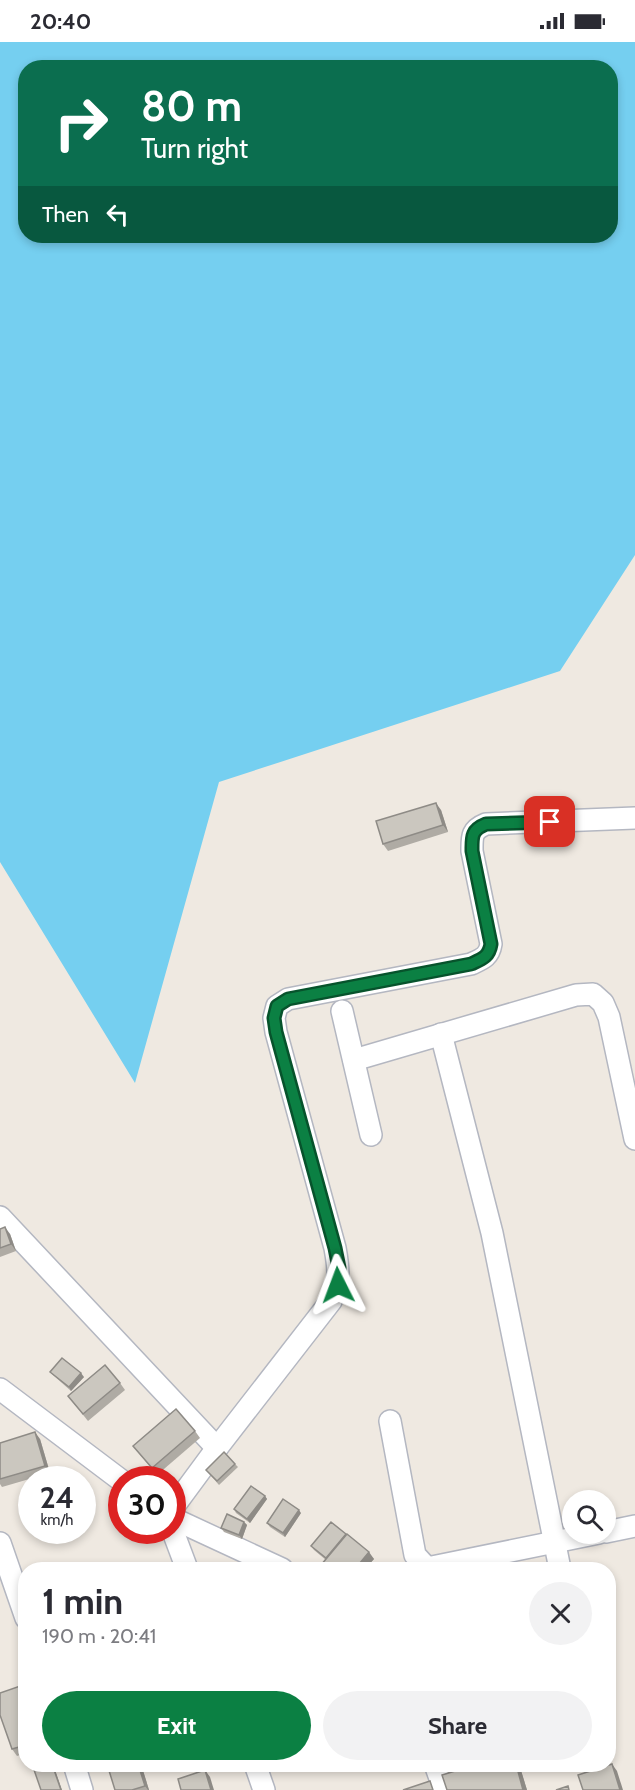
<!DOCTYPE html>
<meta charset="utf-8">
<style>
:root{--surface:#fff;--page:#f2f2f3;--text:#2b2b33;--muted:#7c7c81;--accent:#0b8043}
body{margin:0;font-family:Cabin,sans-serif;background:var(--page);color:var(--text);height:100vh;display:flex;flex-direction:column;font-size:22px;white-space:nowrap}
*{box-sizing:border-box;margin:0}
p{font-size:20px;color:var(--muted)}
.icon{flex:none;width:33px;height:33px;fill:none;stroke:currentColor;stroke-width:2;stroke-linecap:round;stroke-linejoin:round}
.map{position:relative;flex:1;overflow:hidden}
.side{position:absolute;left:18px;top:1520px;width:598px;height:210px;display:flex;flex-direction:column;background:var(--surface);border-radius:24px;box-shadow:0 3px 9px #0003}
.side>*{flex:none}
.top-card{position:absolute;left:18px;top:18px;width:600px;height:183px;border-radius:24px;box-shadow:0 3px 9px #0003;background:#0b6e4f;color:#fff;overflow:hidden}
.buttons{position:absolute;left:562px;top:1448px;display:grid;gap:12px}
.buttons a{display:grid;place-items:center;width:54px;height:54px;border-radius:50%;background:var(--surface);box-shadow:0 3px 9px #0003;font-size:30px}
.speed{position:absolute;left:18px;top:1424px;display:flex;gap:12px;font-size:30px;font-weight:700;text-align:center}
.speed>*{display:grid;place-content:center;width:78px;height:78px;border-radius:50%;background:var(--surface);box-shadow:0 3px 9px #0003;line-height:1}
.speed small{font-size:15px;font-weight:400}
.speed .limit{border:9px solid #d22;background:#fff;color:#111}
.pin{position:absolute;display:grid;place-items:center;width:51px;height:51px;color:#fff;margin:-26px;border-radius:12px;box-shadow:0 3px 9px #0006}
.me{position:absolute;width:66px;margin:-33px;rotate:357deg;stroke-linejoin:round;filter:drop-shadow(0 0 4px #0008)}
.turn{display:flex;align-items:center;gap:21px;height:126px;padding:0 24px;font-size:27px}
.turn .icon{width:78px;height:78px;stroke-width:2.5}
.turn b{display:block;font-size:42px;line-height:51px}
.then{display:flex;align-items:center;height:57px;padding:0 24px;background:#0003;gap:12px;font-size:22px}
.round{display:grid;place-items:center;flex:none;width:63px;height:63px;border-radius:32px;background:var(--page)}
.overview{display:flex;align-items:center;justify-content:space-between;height:102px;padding:0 24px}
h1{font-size:36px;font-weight:700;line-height:45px}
.action{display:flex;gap:12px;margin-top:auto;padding:12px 24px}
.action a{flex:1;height:69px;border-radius:36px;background:var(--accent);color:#fff;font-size:24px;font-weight:700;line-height:69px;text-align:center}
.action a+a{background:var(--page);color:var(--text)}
.status{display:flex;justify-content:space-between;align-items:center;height:42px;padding:0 30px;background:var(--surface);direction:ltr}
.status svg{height:16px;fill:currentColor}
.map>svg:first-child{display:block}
</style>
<div class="status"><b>20:40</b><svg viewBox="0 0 49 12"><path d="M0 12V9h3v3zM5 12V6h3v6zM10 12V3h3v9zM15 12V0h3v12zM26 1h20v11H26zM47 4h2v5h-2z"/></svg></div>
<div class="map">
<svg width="635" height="1748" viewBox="0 0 635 1748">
<rect width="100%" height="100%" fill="#efe9e1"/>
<!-- water -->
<path fill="#75cff0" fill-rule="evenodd" d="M0 0H635V513L560 629 219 740 135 1041 0 820ZM26 26H610V194H26Z"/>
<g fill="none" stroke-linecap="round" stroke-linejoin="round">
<!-- street casing -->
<g stroke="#b4b7c1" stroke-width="24">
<g id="street">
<path d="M342 969 371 1093"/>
<path d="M441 992 492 1191 560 1527"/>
<path d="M354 1018 576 953 593 952 603 961 609 975 635 1097"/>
<path d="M0 1175 217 1406"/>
<path d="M0 1347 122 1439"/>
<path d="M390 1379 415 1513 427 1526 599 1491"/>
<path d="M172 1467 217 1406 331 1259C340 1238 339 1228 335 1206L276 990 274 976 277 964 288 957 471 922C482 917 489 915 491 902L472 809C472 795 471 788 486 782L635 776"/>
<path d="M172 1476 282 1527"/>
<path d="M172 1487 187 1527"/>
<path d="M606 1490 635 1484"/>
<path d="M0 1501 26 1576"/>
<path d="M74 1722 82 1748"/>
<path d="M255 1722 264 1748"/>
<path d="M435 1722 444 1748"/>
</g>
</g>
<!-- street -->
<use href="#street" stroke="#fff" stroke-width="21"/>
</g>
<!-- wall -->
<g fill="#afaba4">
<path d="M441 768 448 790 388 809 383 802Z"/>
<path d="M0 1187 10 1192 16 1209 0 1215Z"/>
<path d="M50 1330 84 1335 71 1349 53 1333Z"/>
<path d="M120 1341 125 1348 88 1379 68 1354Z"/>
<path d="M195 1389 200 1396 157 1433 133 1404Z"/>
<path d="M40 1397 50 1431 2 1445 0 1442V1401Z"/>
<path d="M235 1422 238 1425 219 1443 206 1428Z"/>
<path d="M265 1454 267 1457 250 1481 236 1471 234 1467Z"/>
<path d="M301 1471 285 1495 270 1485 267 1481Z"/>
<path d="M244 1480 247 1483 242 1497 224 1490 221 1486Z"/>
<path d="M346 1493 374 1517 365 1527H324L321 1523 326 1518 314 1508 311 1504Z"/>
<path d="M26 1642V1711L17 1714 12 1707Z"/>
<path d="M107 1722H141L149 1748H115Z"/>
<path d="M443 1722H519L527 1748H447L448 1731Z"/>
</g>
<!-- shaded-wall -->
<g fill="#8e8b86">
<path d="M436 761 441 768 448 790 443 783Z"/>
<path d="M5 1185 10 1192 16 1209 11 1202Z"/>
<path d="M81 1331 84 1335 71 1349 69 1345Z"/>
<path d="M35 1390 40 1397 50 1431 45 1424Z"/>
<path d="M265 1454 267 1457 250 1481 247 1477Z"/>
<path d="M299 1468 301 1471 285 1495 283 1491Z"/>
<path d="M244 1480 247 1483 242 1497 239 1493Z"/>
<path d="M369 1510 374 1517 365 1527H355Z"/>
<path d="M52 1722H53L62 1748H61Z"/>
<path d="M138 1722H141L149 1748H148L145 1744Z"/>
<path d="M516 1722H519L527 1748H523Z"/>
<path d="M612 1722 617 1729 623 1748H620Z"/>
<path d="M205 1728 210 1735 214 1748H211Z"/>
</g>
<!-- building -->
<g fill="#cbc7bf" stroke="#8e8b86" stroke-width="1.5">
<path d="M436 761 443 783 383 802 376 779Z"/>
<path d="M5 1185 11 1202 0 1206V1187Z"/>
<path d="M62 1316 81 1331 69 1345 50 1330Z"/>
<path d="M105 1323 120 1341 83 1372 68 1354Z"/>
<path d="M176 1367 195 1389 152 1426 133 1404Z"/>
<path d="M35 1390 45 1424 0 1437V1401Z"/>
<path d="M224 1410 235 1422 217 1439 206 1428Z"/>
<path d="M251 1444 265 1454 247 1477 234 1467Z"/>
<path d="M283 1457 299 1468 283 1491 267 1481Z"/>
<path d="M227 1472 244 1480 239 1493 221 1486Z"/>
<path d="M331 1480 346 1492 326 1516 311 1504Z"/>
<path d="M347 1492 369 1510 355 1527H326L321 1523Z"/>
<path d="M26 1642V1703L12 1707 0 1673V1651Z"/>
<path d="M32 1722H52L61 1748H41Z"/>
<path d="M107 1722H138L145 1744 132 1748H115Z"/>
<path d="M443 1722H453L443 1725Z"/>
<path d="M478 1722H516L523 1748H447L442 1733Z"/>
<path d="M612 1722 620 1748H583L578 1733Z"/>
<path d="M205 1728 211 1748H181L178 1737Z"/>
<path d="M430 1739 433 1748H403Z"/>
<path d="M568 1744 569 1748H556Z"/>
</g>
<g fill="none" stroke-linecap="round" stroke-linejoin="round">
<!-- route casing -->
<g stroke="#07532c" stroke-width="15">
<path id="route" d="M338 1243 339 1226 335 1206 276 990 274 976 277 964 288 957 471 922C482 917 489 915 491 902L472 809C472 795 471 788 486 782L550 780"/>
</g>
<!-- route -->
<use href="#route" stroke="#0b8043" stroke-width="10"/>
</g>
</svg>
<div class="buttons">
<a><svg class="icon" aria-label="search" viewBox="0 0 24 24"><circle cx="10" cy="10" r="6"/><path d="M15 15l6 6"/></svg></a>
</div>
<div class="speed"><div>24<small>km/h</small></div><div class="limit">30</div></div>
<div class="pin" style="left:550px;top:780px;background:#d93025"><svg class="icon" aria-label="arrive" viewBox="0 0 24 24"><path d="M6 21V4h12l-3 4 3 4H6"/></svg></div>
<svg class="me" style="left:338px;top:1243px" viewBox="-20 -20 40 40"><path d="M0-17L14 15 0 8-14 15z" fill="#0b8043" stroke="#fff" stroke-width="4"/></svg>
<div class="top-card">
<div class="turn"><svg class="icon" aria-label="right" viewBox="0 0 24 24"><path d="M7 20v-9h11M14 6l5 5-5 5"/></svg><div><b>80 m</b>Turn right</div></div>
<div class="then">Then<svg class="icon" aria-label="left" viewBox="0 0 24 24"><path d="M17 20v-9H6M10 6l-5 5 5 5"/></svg></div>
</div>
<section class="side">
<div class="overview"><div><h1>1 min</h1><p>190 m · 20:41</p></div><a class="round"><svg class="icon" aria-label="close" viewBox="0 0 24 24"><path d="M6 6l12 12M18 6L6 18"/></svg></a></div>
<div class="action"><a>Exit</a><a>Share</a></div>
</section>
</div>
